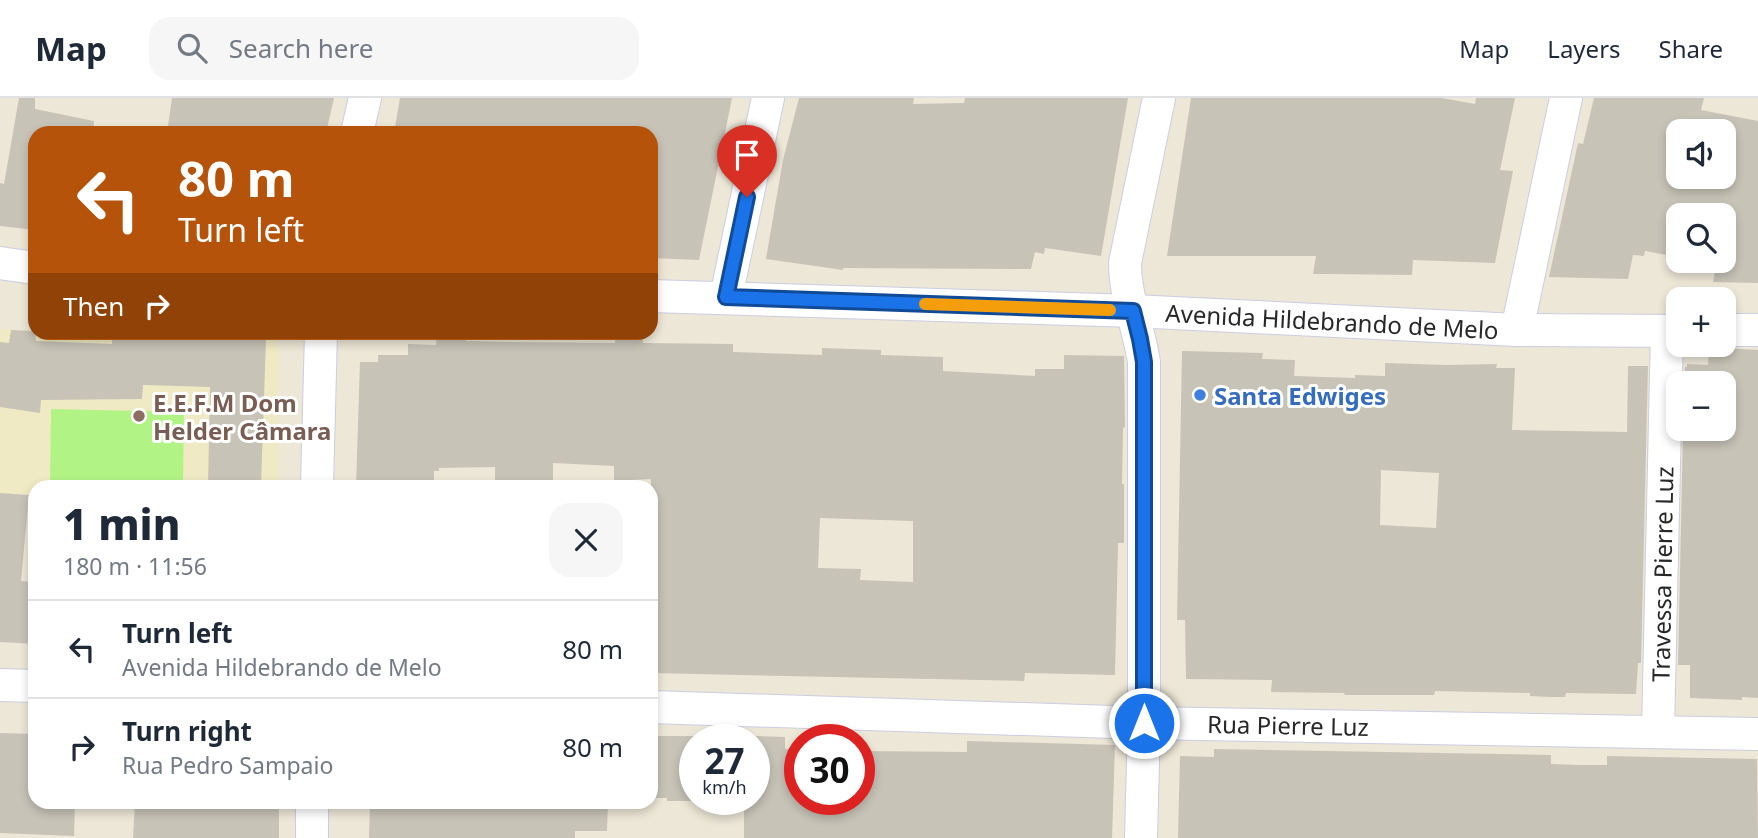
<!DOCTYPE html>
<meta charset="utf-8">
<style>
:root{--surface:#fff;--page:#f6f6f7;--text:#1f2937;--muted:#747a83;--line:#e0e1e3}
body{margin:0;font-family:"Noto Sans",sans-serif;background:var(--page);color:var(--text);height:100vh;display:flex;flex-direction:column;font-size:26px;white-space:nowrap}
*{box-sizing:border-box;margin:0}
p{font-size:23px;color:var(--muted)}
.icon{flex:none;width:38px;height:38px;fill:none;stroke:currentColor;stroke-width:2;stroke-linecap:round;stroke-linejoin:round}
.map{position:relative;flex:1;overflow:hidden}
.details{position:absolute;left:28px;top:382px;width:630px;height:329px;display:flex;flex-direction:column;background:var(--surface);border-radius:21px;box-shadow:0 4px 10px #0003}
.details>*{flex:none}
.top-card{position:absolute;left:28px;top:28px;width:630px;height:214px;border-radius:21px;box-shadow:0 4px 10px #0003;background:#b45309;color:#fff;overflow:hidden}
.fabs{position:absolute;left:1666px;top:21px;display:grid;gap:14px}
.fabs a{display:grid;place-items:center;width:70px;height:70px;border-radius:14px;background:var(--surface);box-shadow:0 4px 10px #0003;font-size:35px}
.speed{position:absolute;left:679px;top:626px;display:flex;gap:14px;font-size:35px;font-weight:700;text-align:center}
.speed>*{display:grid;place-content:center;width:91px;height:91px;border-radius:50%;background:var(--surface);box-shadow:0 4px 10px #0003;line-height:1}
.speed small{font-size:18px;font-weight:400}
.speed .limit{border:10px solid #d22;background:#fff;color:#111}
.pin{position:absolute;display:grid;place-items:center;width:60px;height:60px;color:#fff;margin:-72px -30px;border-radius:50% 50% 50% 0;rotate:-45deg;box-shadow:0 0 7px #0007}
.pin .icon{rotate:45deg}
.me{position:absolute;width:77px;margin:-38px;rotate:0deg;stroke-linejoin:round;filter:drop-shadow(0 0 5px #0008)}
.turn{display:flex;align-items:center;gap:24px;height:147px;padding:0 35px;font-size:32px}
.turn .icon{width:91px;height:91px;stroke-width:2.5}
.turn b{display:block;font-size:49px;line-height:60px}
.then{display:flex;align-items:center;height:66px;padding:0 35px;background:#0003;gap:14px;font-size:26px}
.round{display:grid;place-items:center;flex:none;width:74px;height:74px;border-radius:21px;background:var(--page)}
.overview{display:flex;align-items:center;justify-content:space-between;height:119px;padding:0 35px}
h1{font-size:42px;font-weight:800;line-height:52px}
ul{padding:0;list-style:none}
li{display:flex;align-items:center;gap:21px;height:98px;padding:0 35px;border-top:2px solid var(--line)}
li div{flex:1}
li b{display:block;font-size:26px}
li em{font-style:normal}
header{display:flex;align-items:center;gap:42px;box-sizing:border-box;height:98px;padding:0 35px;background:var(--surface);border-bottom:2px solid var(--line)}
header strong{font-size:33px}
nav{display:flex;gap:38px;margin-inline-start:auto;font-size:24px}
.search{width:490px;height:63px;background:var(--page);display:flex;align-items:center;gap:18px;box-sizing:border-box;padding:0 24px;border-radius:21px;color:var(--muted);font-size:26px}
.map>svg:first-child{display:block}
</style>
<header>
<strong>Map</strong>
<div class="search"><svg class="icon" aria-label="search" viewBox="0 0 24 24"><circle cx="10" cy="10" r="6"/><path d="M15 15l6 6"/></svg>Search here</div>
<nav><a>Map</a><a>Layers</a><a>Share</a></nav>
</header>
<div class="map">
<svg width="1758" height="740" viewBox="0 0 1758 740">
<rect width="100%" height="100%" fill="#ece7d7"/>
<!-- education -->
<path fill="#f0eac4" d="M0 231 35 233V234L274 242 279 248 278 388H35V397L14 396 0 429Z"/>
<!-- pitch -->
<path fill="#b2f386" d="M51 311 184 314 183 388H50Z"/>
<!-- building -->
<g fill="#c7c3b7" fill-rule="evenodd">
<path d="M19 0H35V11L94 23 93 35H35V132L0 128V85L4 86Z"/>
<path d="M172 0H334L326 35H167Z"/>
<path d="M400 0H732L699 162 651 160V35H394Z"/>
<path d="M799 0H914L913 6 964 5 965 0H1128L1101 158 1045 150 1044 156 1035 154 1031 171 843 170V172L766 161 783 62Z"/>
<path d="M1191 0H1442L1475 6 1476 0H1515L1500 72 1513 73 1495 165 1413 162 1412 177 1330 176H1313L1316 158H1167Z"/>
<path d="M1594 0H1704L1701 12 1758 23V185L1713 184 1716 167 1695 163H1724V117H1678V159L1645 153 1644 158 1633 157 1628 181 1549 179 1578 45 1583 46ZM1678 33H1724V79H1678Z"/>
<path d="M11 232 35 233 36 243 112 246V236L266 241 261 388H208L210 289 143 287 142 301 41 302 40 315 0 309V244L9 245Z"/>
<path d="M437 234H467L466 243 514 244 615 245 616 237 643 238V245L733 246V254L822 257V250L881 252V257L943 259V273L1035 278V271H1064V257L1124 258 1125 329 1123 330 1122 386H1124V445H1118L1115 577 1025 575 1024 583 651 575V381L614 383V368L553 365V388H495V369L439 370V373H434V388H356L360 264H378V257H408V246L436 247ZM820 420 913 423V484L860 482 861 471 818 470Z"/>
<path d="M1724 250 1758 252V600L1742 599V602L1690 600V567H1678L1683 331H1724V285H1684L1685 269H1687V266L1708 267 1709 252 1724 253Z"/>
<path d="M1182 253 1263 255 1262 261 1295 262 1294 278 1355 280V277L1385 278V265L1446 267 1497 266 1496 270H1515L1512 332 1627 334 1628 268H1648L1641 565H1638L1636 596 1566 595 1565 599H1550L1530 598V595L1435 593 1434 597H1345L1344 595 1271 594 1272 582 1186 581 1185 522H1177ZM1381 372 1439 375 1436 430 1380 427Z"/>
<path d="M0 395 29 397 21 483 35 484V546L0 544Z"/>
<path d="M0 635 35 636V704H75L74 738 0 735Z"/>
<path d="M651 638H695V703H667V700H651Z"/>
<path d="M754 638 785 639V651H800V702H859V653L967 654V643L1115 647 1112 740H744V702H754Z"/>
<path d="M1214 651 1551 657V666L1580 667H1607V658L1757 661 1758 740H1178L1180 658 1214 659Z"/>
<path d="M135 704H279V740H133Z"/>
<path d="M370 704H608L607 733H575V740H369Z"/>
</g>
<g fill="none" stroke-linecap="round" stroke-linejoin="round">
<!-- minor casing -->
<g stroke="#cccde3" stroke-width="34">
<g id="minor">
<path d="M357 35 365 0"/>
<path d="M0 165 35 170"/>
<path d="M651 198 1133 213 1517 232 1678 233"/>
<path d="M726 199 768 0"/>
<path d="M1517 232 1566 0"/>
<path d="M1724 232H1758"/>
<path d="M317 388 321 234"/>
<path d="M0 587 35 588"/>
<path d="M651 609 1144 625 1758 636"/>
<path d="M1658 634 1667 233"/>
<path d="M312 740V704"/>
<path d="M1141 740 1144 625V264C1139 231 1125 199 1125 165L1159 0"/>
</g>
</g>
<!-- minor -->
<use href="#minor" stroke="#fff" stroke-width="32"/>
</g>
<g fill="none" stroke-linecap="round" stroke-linejoin="round">
<!-- route casing -->
<g stroke="#114b97" stroke-width="18">
<path id="route" d="M747 99 726 199 1133 213 1140 241 1144 264V625"/>
</g>
<!-- route -->
<use href="#route" stroke="#1a73e8" stroke-width="12"/>
<!-- slow -->
<path stroke="#f59e0b" stroke-width="12" d="M925 206 1110 212"/>
</g>
<!-- markers -->
<circle fill="#3f7fe0" stroke="#fff" stroke-width="2.5" cx="1200" cy="297" r="7"/>
<circle fill="#8d6e63" stroke="#fff" stroke-width="2.5" cx="139" cy="318" r="7"/>
<g text-anchor="middle" dominant-baseline="central" stroke-width="6" stroke-linejoin="round" paint-order="stroke">
<!-- street labels -->
<g font-size="24" fill="#282828" stroke="#fff">
<text transform="translate(1332 223) rotate(3)">Avenida Hildebrando de Melo</text>
<text transform="translate(1662 476) rotate(-89)">Travessa Pierre Luz</text>
<text transform="translate(1288 627) rotate(1)">Rua Pierre Luz</text>
</g>
<!-- shop labels -->
<g font-size="24" font-weight="bold" fill="#366cbe" stroke="#fff" text-anchor="start">
<text x="1214" y="297">Santa Edwiges</text>
</g>
<!-- education labels -->
<g font-size="24" font-weight="bold" fill="#785e54" stroke="#fff" text-anchor="start">
<text x="153" y="304">E.E.F.M Dom<tspan x="153" dy="28">Helder Câmara</tspan></text>
</g>
</g>
</svg>
<div class="fabs">
<a><svg class="icon" aria-label="sound" viewBox="0 0 24 24"><path d="M4 9h4l5-4v14l-5-4H4zM17 9q2 3 0 6"/></svg></a>
<a><svg class="icon" aria-label="search" viewBox="0 0 24 24"><circle cx="10" cy="10" r="6"/><path d="M15 15l6 6"/></svg></a>
<a>+</a>
<a>−</a>
</div>
<div class="speed"><div>27<small>km/h</small></div><div class="limit">30</div></div>
<div class="pin" style="left:747px;top:99px;background:#d93025"><svg class="icon" aria-label="arrive" viewBox="0 0 24 24"><path d="M6 21V4h12l-3 4 3 4H6"/></svg></div>
<svg class="me" style="left:1144px;top:625px" viewBox="-20 -20 40 40"><circle r="17" fill="#1a73e8" stroke="#fff" stroke-width="3"/><path d="M0-11L8 9 0 5-8 9z" fill="#fff"/></svg>
<div class="top-card">
<div class="turn"><svg class="icon" aria-label="left" viewBox="0 0 24 24"><path d="M17 20v-9H6M10 6l-5 5 5 5"/></svg><div><b>80 m</b>Turn left</div></div>
<div class="then">Then<svg class="icon" aria-label="right" viewBox="0 0 24 24"><path d="M7 20v-9h11M14 6l5 5-5 5"/></svg></div>
</div>
<section class="details">
<div class="overview"><div><h1>1 min</h1><p>180 m · 11:56</p></div><a class="round"><svg class="icon" aria-label="close" viewBox="0 0 24 24"><path d="M6 6l12 12M18 6L6 18"/></svg></a></div>
<ul>
<li><svg class="icon" aria-label="left" viewBox="0 0 24 24"><path d="M17 20v-9H6M10 6l-5 5 5 5"/></svg><div><b>Turn left</b><p>Avenida Hildebrando de Melo</p></div><em>80 m</em></li>
<li><svg class="icon" aria-label="right" viewBox="0 0 24 24"><path d="M7 20v-9h11M14 6l5 5-5 5"/></svg><div><b>Turn right</b><p>Rua Pedro Sampaio</p></div><em>80 m</em></li>
</ul>
</section>
</div>
